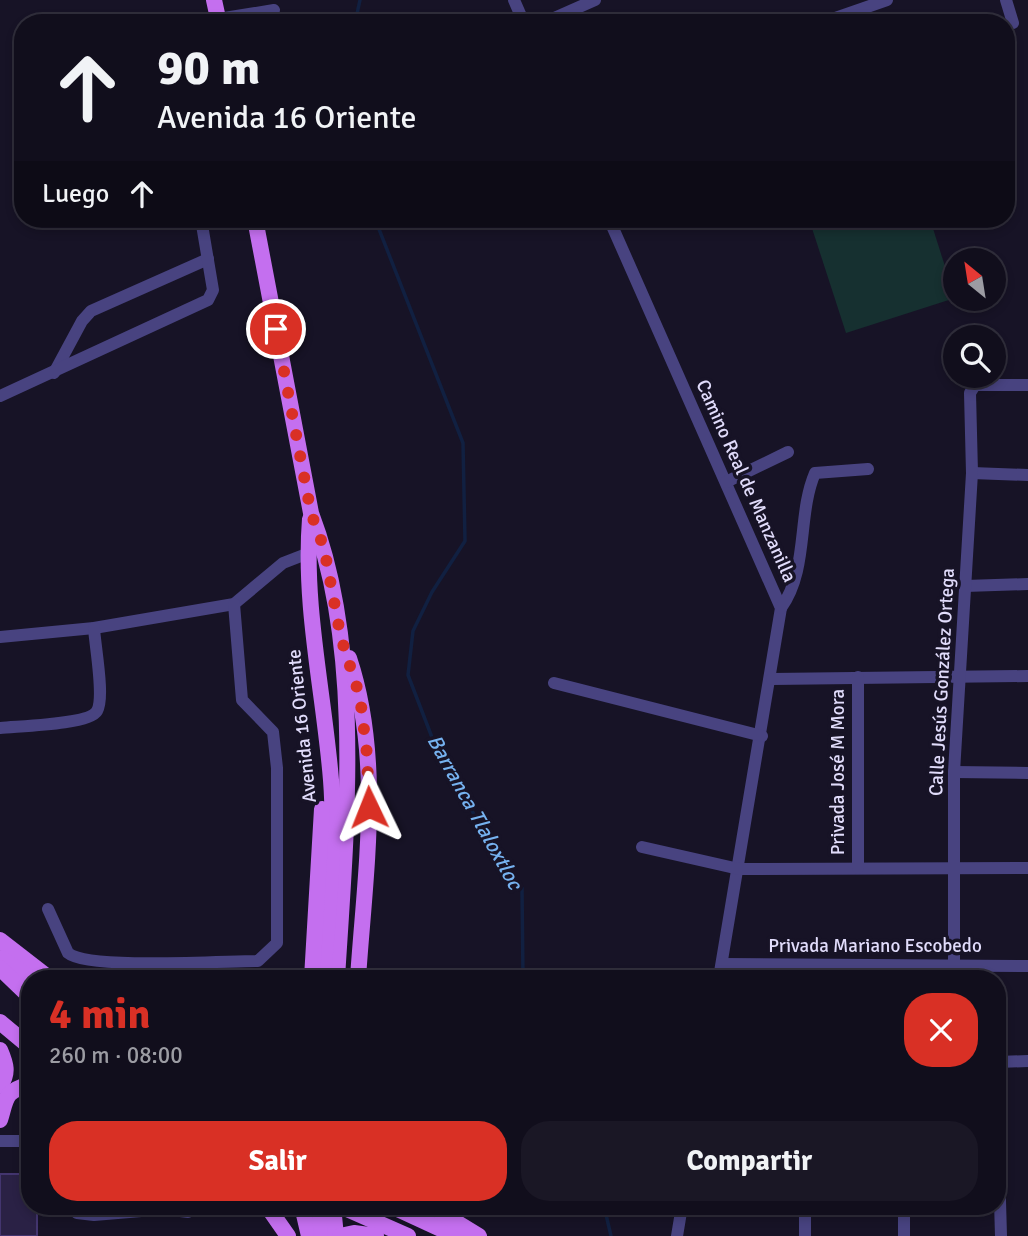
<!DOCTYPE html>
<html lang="es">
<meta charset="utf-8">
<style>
:root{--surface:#110e1c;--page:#1a1725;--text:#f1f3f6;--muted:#9c9ca3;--line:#302e3b;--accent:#d93025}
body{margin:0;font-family:Signika,sans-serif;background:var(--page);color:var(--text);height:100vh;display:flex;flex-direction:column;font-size:26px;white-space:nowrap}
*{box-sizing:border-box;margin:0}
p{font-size:23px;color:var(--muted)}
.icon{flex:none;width:38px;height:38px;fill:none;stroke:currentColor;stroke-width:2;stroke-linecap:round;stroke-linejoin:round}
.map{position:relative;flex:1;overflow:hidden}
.details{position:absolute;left:21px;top:970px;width:985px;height:245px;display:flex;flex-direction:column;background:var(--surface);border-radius:28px;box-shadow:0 4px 10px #0003,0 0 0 2px var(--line)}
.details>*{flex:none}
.banner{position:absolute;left:14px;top:14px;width:1001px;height:214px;border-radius:28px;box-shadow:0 4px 10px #0003,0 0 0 2px var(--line);background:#110e1c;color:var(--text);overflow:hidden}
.needle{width:46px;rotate:330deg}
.controls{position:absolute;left:943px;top:248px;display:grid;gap:14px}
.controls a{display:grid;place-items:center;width:63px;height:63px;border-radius:50%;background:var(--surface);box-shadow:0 4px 10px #0003,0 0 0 2px var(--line);font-size:35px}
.pin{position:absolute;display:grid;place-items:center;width:60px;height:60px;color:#fff;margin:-30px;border:4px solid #fff;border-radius:50%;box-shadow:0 2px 7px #0007}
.me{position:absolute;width:77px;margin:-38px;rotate:358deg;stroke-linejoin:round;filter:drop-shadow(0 0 5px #0008)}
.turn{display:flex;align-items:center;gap:24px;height:147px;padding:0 28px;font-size:32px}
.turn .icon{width:91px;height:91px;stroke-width:2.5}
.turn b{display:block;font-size:49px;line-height:60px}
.then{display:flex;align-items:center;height:66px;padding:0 28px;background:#0003;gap:14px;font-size:26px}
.round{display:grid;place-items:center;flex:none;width:74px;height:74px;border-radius:28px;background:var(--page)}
.head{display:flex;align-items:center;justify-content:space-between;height:119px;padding:0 28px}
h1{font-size:42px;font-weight:700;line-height:52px;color:var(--accent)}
.primary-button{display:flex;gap:14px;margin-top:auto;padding:14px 28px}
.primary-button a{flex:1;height:80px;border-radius:28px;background:var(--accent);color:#fff;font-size:28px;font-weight:700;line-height:80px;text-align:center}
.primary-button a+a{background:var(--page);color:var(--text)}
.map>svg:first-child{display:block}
</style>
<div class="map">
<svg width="1028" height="1236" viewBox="0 0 1028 1236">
<rect width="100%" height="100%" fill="#171326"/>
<!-- green -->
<path fill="#163030" d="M809 219H930L955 298 846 333Z"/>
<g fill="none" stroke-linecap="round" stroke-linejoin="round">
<!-- stream -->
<g stroke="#112041" stroke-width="3.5">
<path d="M355 23 360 0"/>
<path d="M375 219 463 443 465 541 432 592 413 631 408 675 433 740 487 838 522 888 523 978"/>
<path d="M604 1206 611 1236"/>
</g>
</g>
<!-- building -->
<path fill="#2a2145" stroke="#43356f" stroke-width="2" d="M0 1174H30V1206H37V1236H0Z"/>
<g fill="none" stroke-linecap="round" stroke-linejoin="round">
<!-- minor -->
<g stroke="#484380" stroke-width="12">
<path d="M514 0 524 23"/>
<path d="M1006 0 1013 23"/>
<path d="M218 19 274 10"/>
<path d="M543 23 595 0"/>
<path d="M821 23 887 0"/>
<path d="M609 219 781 608 719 978"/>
<path d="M54 373 82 321 91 311 208 259"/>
<path d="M0 396 208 300 213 290 201 219"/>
<path d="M972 473 1028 475"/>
<path d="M726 482 788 452"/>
<path d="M965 586 1028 584"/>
<path d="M781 608C809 569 797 515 815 473L868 469"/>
<path d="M0 637 94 628 234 604 283 563 314 551"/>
<path d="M772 679 1028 676"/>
<path d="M554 683 762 736"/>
<path d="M0 728C17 726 89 725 97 711 105 698 95 646 94 628"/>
<path d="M954 772 1028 773"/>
<path d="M642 847 739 869 1028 868"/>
<path d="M858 868V677"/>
<path d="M48 909 68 953C88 970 225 961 258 961L277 943V768L273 732 242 700 234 604"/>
<path d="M722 964 1028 966"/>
<path d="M954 978V772L972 473 970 393 975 385H1028"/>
<path d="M998 1062 1028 1061"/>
<path d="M998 1131 1001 1236"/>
<path d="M0 1141H30"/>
<path d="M68 1206 77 1213 94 1215 165 1209 188 1212 199 1206"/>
<path d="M805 1206V1236"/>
<path d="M904 1206V1236"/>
<path d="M677 1236 682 1206"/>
</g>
<!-- major -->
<g stroke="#c46fef" stroke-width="16">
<path d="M214 0 219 23"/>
<path d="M255 219 311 513C364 651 346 832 337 978"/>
<path d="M310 519C303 606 324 693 331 780 336 845 328 913 323 978"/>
<path d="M349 658C383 760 365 873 358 978"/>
<path d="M0 940 49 978"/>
<path d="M0 958 30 978"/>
<path d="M0 968 30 997"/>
<path d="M312 978 322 809"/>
<path d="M0 1022 30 1047"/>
<path d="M0 1050C6 1064 9 1073 0 1086"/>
<path d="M0 1120C7 1097 4 1092 30 1084"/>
<path d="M267 1206 288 1236"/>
<path d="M302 1206 309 1236"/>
<path d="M319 1206 322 1236"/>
<path d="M333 1206 336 1236"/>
<path d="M340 1206 408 1236"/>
<path d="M391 1206 456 1236"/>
<path d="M430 1206 479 1236"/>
<path d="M340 1236 354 1233 376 1236"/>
</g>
</g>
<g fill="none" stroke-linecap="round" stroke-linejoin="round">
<!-- route -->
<path stroke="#d93025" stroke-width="12" stroke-dasharray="0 21.6" d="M276 329 311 513 324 548 341 638 360 697 367 754 369 807"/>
</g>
<g text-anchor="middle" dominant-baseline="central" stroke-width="7" stroke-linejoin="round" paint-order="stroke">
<!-- street labels -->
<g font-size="19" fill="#e1dcfb" stroke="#171326">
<text transform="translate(746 481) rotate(66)">Camino Real de Manzanilla</text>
<text transform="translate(942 682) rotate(-87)">Calle Jesús González Ortega</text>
<text transform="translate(302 726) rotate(-96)">Avenida 16 Oriente</text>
<text transform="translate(838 772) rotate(-90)">Privada José M Mora</text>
<text x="875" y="946">Privada Mariano Escobedo</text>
</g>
<!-- water labels -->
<g font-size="21" font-style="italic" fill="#76b2f0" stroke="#171326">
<text transform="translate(475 812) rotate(61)">Barranca Tlaloxtloc</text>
</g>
</g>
</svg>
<div class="controls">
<a><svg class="needle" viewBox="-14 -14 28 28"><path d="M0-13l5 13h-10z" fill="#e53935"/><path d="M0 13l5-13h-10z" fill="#9c9ca3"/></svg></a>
<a><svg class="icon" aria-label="search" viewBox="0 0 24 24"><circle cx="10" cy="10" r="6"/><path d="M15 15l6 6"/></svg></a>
</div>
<div class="pin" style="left:276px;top:329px;background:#d93025"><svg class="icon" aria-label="arrive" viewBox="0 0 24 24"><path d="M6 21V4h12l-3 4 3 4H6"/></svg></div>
<svg class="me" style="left:369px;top:807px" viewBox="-20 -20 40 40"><path d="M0-17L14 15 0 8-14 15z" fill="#d93025" stroke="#fff" stroke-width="4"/></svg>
<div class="banner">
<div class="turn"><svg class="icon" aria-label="ahead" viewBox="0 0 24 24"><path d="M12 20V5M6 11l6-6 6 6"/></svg><div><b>90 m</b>Avenida 16 Oriente</div></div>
<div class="then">Luego<svg class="icon" aria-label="ahead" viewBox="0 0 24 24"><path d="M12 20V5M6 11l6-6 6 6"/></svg></div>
</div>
<section class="details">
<div class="head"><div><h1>4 min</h1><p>260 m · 08:00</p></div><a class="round" style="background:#d93025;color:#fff"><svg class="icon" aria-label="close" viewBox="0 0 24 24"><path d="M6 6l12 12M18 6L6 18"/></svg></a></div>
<div class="primary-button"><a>Salir</a><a>Compartir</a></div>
</section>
</div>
